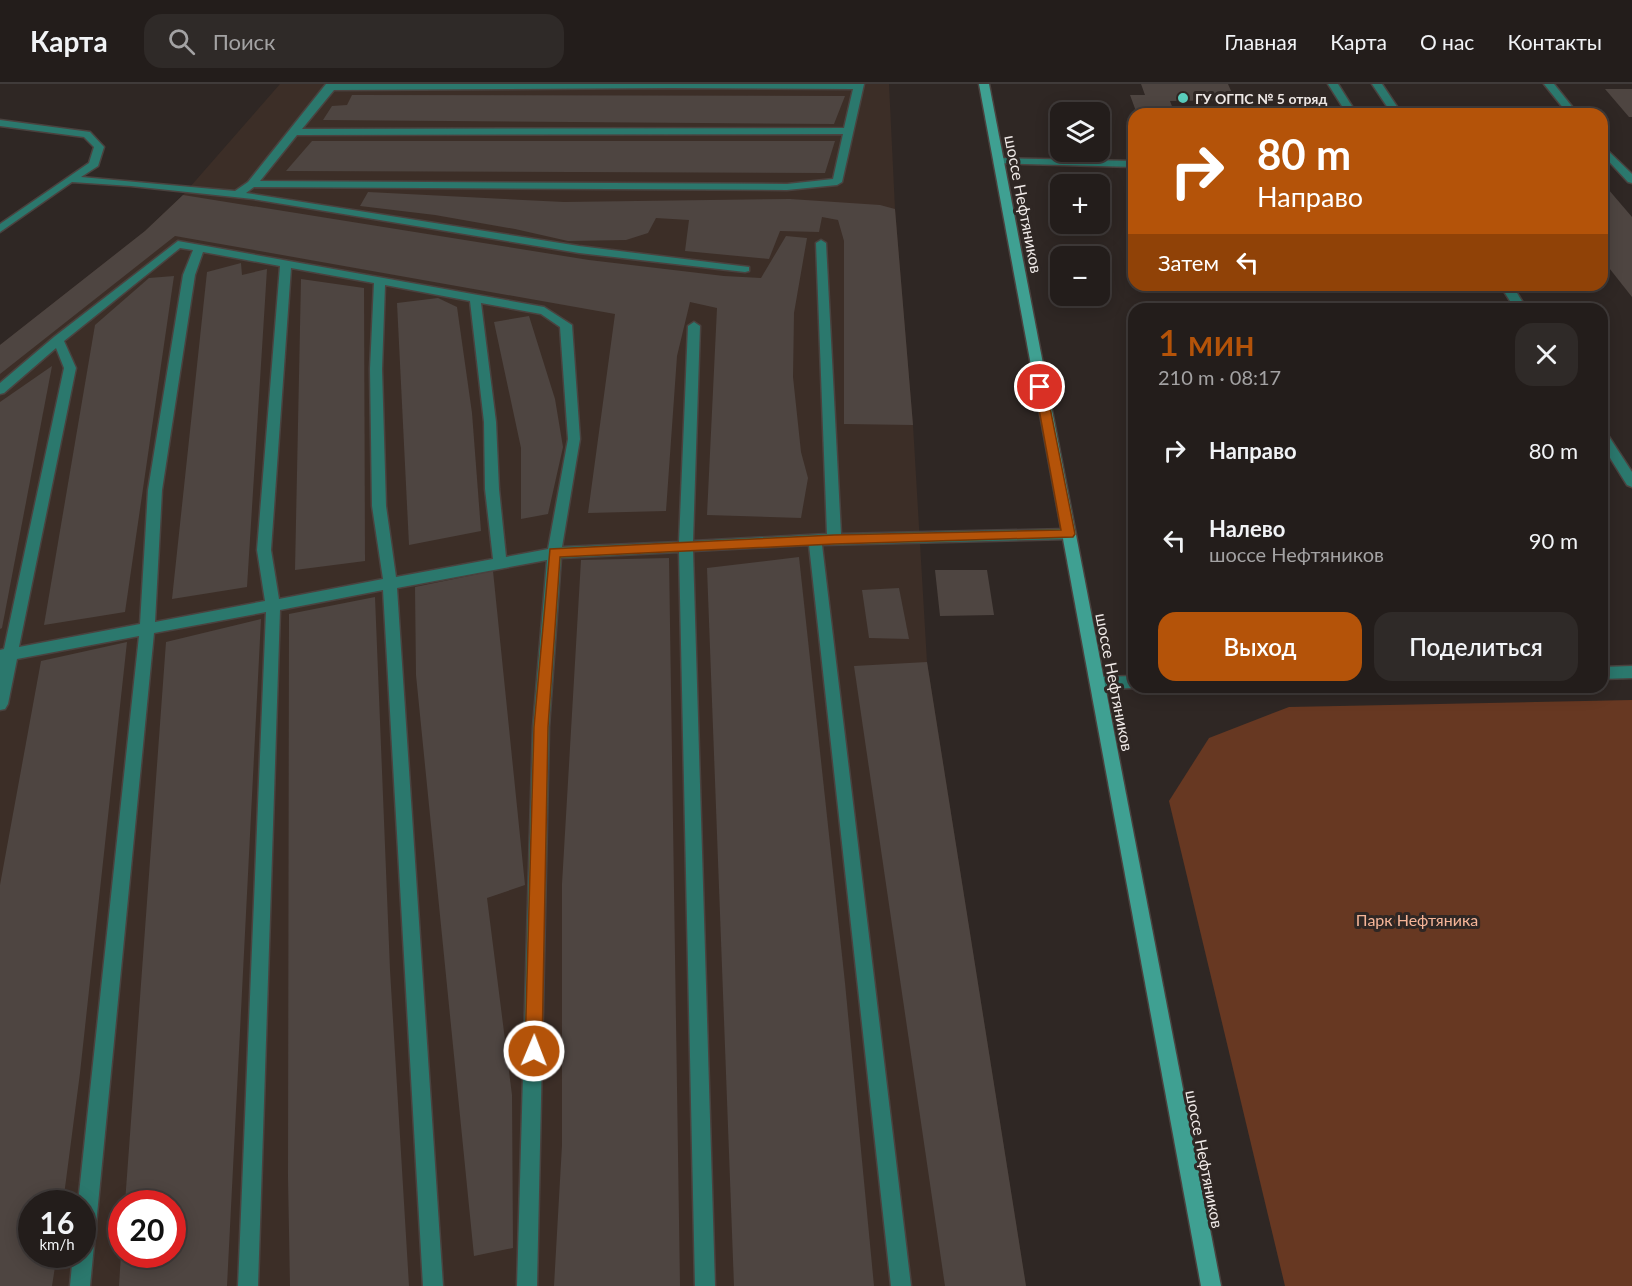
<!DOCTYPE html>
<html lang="ru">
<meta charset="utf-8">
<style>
:root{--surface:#231d1b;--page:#2f2a28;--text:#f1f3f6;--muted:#a3a2a3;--line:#403b3a;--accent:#b45309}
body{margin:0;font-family:Lato,sans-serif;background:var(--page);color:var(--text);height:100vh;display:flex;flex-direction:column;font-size:22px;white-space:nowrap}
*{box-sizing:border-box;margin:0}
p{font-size:20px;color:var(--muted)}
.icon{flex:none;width:33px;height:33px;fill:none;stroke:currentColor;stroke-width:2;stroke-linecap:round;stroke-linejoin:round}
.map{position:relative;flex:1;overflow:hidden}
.sheet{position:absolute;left:1128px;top:219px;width:480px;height:390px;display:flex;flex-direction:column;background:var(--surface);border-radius:18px;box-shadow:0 3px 15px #0003,0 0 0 2px var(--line)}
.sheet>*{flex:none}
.guide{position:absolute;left:1128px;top:24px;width:480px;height:183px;border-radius:18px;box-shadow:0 3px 15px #0003,0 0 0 2px var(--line);background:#b45309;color:#fff;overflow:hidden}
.tools{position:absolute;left:1050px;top:18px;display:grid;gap:12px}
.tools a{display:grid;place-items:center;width:60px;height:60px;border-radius:12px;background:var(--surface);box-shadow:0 3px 15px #0003,0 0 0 2px var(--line);font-size:30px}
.speed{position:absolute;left:18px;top:1106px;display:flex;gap:12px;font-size:30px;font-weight:700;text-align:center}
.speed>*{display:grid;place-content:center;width:78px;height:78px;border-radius:50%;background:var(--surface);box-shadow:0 3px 15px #0003,0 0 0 2px var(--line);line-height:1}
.speed small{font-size:15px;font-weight:400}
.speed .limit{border:9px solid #d22;background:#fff;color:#111}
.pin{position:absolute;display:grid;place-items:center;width:51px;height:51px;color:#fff;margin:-26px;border:3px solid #fff;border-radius:50%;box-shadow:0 2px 6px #0007}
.me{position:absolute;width:66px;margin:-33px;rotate:1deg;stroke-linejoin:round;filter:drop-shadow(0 0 4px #0008)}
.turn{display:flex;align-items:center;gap:21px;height:126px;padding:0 30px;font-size:27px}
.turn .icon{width:78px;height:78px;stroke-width:2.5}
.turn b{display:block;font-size:42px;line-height:51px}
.then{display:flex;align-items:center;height:57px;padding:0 30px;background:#0003;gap:12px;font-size:22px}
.round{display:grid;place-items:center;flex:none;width:63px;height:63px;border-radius:18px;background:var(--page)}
.head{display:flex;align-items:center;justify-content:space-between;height:102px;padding:0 30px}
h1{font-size:36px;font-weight:600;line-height:45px;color:var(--accent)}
.action{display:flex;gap:12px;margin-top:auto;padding:12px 30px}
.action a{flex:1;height:69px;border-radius:18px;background:var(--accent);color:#fff;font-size:24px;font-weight:600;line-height:69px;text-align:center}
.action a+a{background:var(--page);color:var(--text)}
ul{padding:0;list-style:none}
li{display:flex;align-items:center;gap:18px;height:90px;padding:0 30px}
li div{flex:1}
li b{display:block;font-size:22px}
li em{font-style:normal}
header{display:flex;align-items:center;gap:36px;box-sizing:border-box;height:84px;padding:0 30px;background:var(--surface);border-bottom:2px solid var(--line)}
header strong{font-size:28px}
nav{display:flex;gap:33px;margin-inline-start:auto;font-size:21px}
.search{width:420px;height:54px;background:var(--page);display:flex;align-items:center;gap:15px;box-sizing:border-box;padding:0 21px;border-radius:18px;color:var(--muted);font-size:22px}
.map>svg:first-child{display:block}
</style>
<header>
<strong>Карта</strong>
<div class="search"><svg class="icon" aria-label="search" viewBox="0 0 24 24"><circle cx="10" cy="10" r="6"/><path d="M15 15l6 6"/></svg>Поиск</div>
<nav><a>Главная</a><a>Карта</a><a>О нас</a><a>Контакты</a></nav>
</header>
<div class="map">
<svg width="1632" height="1202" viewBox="0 0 1632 1202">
<rect width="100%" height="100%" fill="#2f2724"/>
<!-- built -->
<path fill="#3c2e27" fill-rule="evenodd" d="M280 0H889L895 125 913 341 927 578 1026 1202H0V261L145 147 183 111ZM32 1119H82V1170H32ZM122 1119H172V1170H122Z"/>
<!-- green -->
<path fill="#673822" d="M1632 616V1202H1285L1169 717 1209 654 1289 623Z"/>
<!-- building -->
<g fill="#4e4541">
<path d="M1141 0H1228L1235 16 1170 17 1175 30H1137L1130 11H1145Z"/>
<path d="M1605 5H1632V33H1629Z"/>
<path d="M352 11 845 12 834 40 323 36 332 22 347 21Z"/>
<path d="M312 57H835L825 89 286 87Z"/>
<path d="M1602 98 1632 133V213L1602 175Z"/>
<path d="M368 108 564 118 790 115 880 121 895 125 913 341 844 340V157L838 136 822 133 819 148 780 147 769 175 685 167 689 136 656 134 648 149 626 156 568 157 515 145 435 131 360 122Z"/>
<path d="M183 111 589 176 724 192 761 194 786 152 807 154 794 229 793 293 801 368 808 394 801 434 707 431 717 224 690 218 677 272 666 427 588 429 615 230 175 152 0 290V261L145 147Z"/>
<path d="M241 179 242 191 267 185 247 503 172 515 207 188Z"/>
<path d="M174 192 125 528 44 541 95 241 149 194Z"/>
<path d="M301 195 364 204 365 477 295 486Z"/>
<path d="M438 214 457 223 472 329 481 447 409 461 397 219Z"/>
<path d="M529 232 555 315 563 363 548 430 521 435V364L494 238Z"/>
<path d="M52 282 2 544 0 545V318Z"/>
<path d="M799 473 845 899 874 1202H734L707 484Z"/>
<path d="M669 474 680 1202H554L562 1061V800L581 476Z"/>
<path d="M935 486H987L994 531 940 532Z"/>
<path d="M493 487 525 801 487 814 512 1011 513 1164 474 1172 416 591 415 503Z"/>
<path d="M899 504 909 555 869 554 862 506Z"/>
<path d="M375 513 390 886 409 1202H290L288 1093 289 530Z"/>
<path d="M261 535 227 1202H119L121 1170H172V1119H125L166 558Z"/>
<path d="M127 558 80 989 63 1119H32V1170H57L52 1202H0V801L41 577Z"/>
<path d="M927 578 1026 1202H945L854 582Z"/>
</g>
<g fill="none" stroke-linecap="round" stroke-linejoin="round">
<!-- service casing -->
<g stroke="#4a423f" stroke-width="3">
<g id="service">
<path d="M326 0H864L842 98 837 101 787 106 254 103 246 109 579 162 749 183V187L745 188 579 169 253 115 131 102 72 98 0 148V140L89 79 94 63 84 53 0 42V36L90 48 104 63 98 82 81 93 235 107 248 98ZM671 4 853 5 844 44 302 45 334 6ZM843 50 833 95 787 100 260 97 297 51Z"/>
<path d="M1328 0H1338L1357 30H1347Z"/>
<path d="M1544 0H1554L1578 30H1568Z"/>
<path d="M1602 61 1632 90V99L1628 98 1602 70Z"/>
<path d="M998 74 1134 77V83L994 79V75Z"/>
<path d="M821 156 826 159 841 450 1068 445 1075 450 1068 455 822 461 911 1202H891L809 461 693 467 715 1202H695L679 468 561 474 549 643 537 1202H517L533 643 547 476 397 504 443 1202H423L383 506 280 526 258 1202H238L266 528 154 549 90 1202H70L73 1170H82V1119H78L139 552 17 575 8 620 5 625 0 626V566L4 565 64 284 56 264 4 309 0 310V299L54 253 178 157 544 223 572 241 580 355 562 463 679 458 688 242 694 238 700 242 693 457 827 450 816 159ZM180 164 193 166 183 191 148 406 140 540 19 563 76 284 64 257ZM203 168 280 182 257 466 265 517 155 538 162 406 195 191ZM291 184 374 199 370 285 372 422 383 495 279 515 271 466ZM385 201 470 217 484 338 485 405 493 475 396 493 386 422 382 285ZM481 219 541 230 560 243 568 355 548 465 506 473 499 405 496 338Z"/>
</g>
</g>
<!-- minor casing -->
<g stroke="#4a423f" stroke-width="3">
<g id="minor">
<path d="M1372 0H1382L1402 30H1392Z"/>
<path d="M1500 201H1512L1527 225H1515Z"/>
<path d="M1602 347 1606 348 1632 388V403L1627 401 1602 361Z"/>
</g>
</g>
<!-- tertiary casing -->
<g stroke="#4a423f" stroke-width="3">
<g id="tertiary">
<path d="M1632 582V594L1602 595V583Z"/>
<path d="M1134 592V603H1137L1134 604 1098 605 1093 603 1091 599 1093 595 1098 593Z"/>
</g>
</g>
<!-- secondary casing -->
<g stroke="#4a423f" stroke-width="3">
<path id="secondary" d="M979 0H989L1221 1202H1201Z"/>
</g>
<!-- service -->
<use href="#service" fill="#2b786d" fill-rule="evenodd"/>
<!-- minor -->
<use href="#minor" fill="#2b786d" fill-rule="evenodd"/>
<!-- tertiary -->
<use href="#tertiary" fill="#2b786d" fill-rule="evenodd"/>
<!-- secondary -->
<use href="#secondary" fill="#3fa092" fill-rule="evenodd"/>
</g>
<!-- route -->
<path fill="#b45309" stroke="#753606" stroke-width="1.5" d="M1040 299 1046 303 1075 450 1073 453 834 460 560 473 548 643 542 967 540 973 534 975 528 973 525 967 534 643 550 465 834 451 1061 446 1035 303Z"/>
<!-- markers -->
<circle fill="#5acebd" stroke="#2f2724" stroke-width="2" cx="1183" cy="14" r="6"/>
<g text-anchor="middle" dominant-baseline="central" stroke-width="6" stroke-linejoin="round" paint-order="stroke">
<!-- far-poi labels -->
<g font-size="14" font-weight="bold" fill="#f0eae8" stroke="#2f2724" text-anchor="start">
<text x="1195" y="14">ГУ ОГПС № 5 отряд</text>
</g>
<!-- street labels -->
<g font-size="16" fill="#f0eae8" stroke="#2f2724">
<text transform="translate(1024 120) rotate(79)">шоссе Нефтяников</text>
<text transform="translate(1115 598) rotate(79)">шоссе Нефтяников</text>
<text transform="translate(1205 1075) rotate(79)">шоссе Нефтяников</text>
</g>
<!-- park labels -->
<g font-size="16" fill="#f5b598" stroke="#2f2724">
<text x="1417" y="835">Парк Нефтяника</text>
</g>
</g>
</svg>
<div class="tools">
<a><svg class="icon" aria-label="layers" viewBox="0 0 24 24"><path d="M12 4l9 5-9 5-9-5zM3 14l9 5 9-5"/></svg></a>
<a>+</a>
<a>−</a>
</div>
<div class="speed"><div>16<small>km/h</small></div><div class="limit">20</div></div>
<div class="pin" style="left:1040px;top:303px;background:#d93025"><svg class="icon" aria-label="arrive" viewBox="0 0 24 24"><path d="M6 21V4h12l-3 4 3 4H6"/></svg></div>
<svg class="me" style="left:534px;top:967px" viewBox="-20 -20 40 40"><circle r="17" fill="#b45309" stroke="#fff" stroke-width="3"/><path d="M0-11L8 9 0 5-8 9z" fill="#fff"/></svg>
<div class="guide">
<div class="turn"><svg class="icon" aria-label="right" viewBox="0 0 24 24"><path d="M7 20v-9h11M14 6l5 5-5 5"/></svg><div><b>80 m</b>Направо</div></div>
<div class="then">Затем<svg class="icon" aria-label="left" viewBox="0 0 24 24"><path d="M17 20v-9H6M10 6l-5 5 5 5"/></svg></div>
</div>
<section class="sheet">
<div class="head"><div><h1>1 мин</h1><p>210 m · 08:17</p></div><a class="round"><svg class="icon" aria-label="close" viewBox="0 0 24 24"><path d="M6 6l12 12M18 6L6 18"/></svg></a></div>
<ul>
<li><svg class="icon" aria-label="right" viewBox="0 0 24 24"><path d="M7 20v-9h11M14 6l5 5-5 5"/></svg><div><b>Направо</b></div><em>80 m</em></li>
<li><svg class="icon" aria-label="left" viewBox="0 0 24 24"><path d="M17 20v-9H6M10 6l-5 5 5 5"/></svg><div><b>Налево</b><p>шоссе Нефтяников</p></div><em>90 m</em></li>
</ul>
<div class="action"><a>Выход</a><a>Поделиться</a></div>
</section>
</div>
